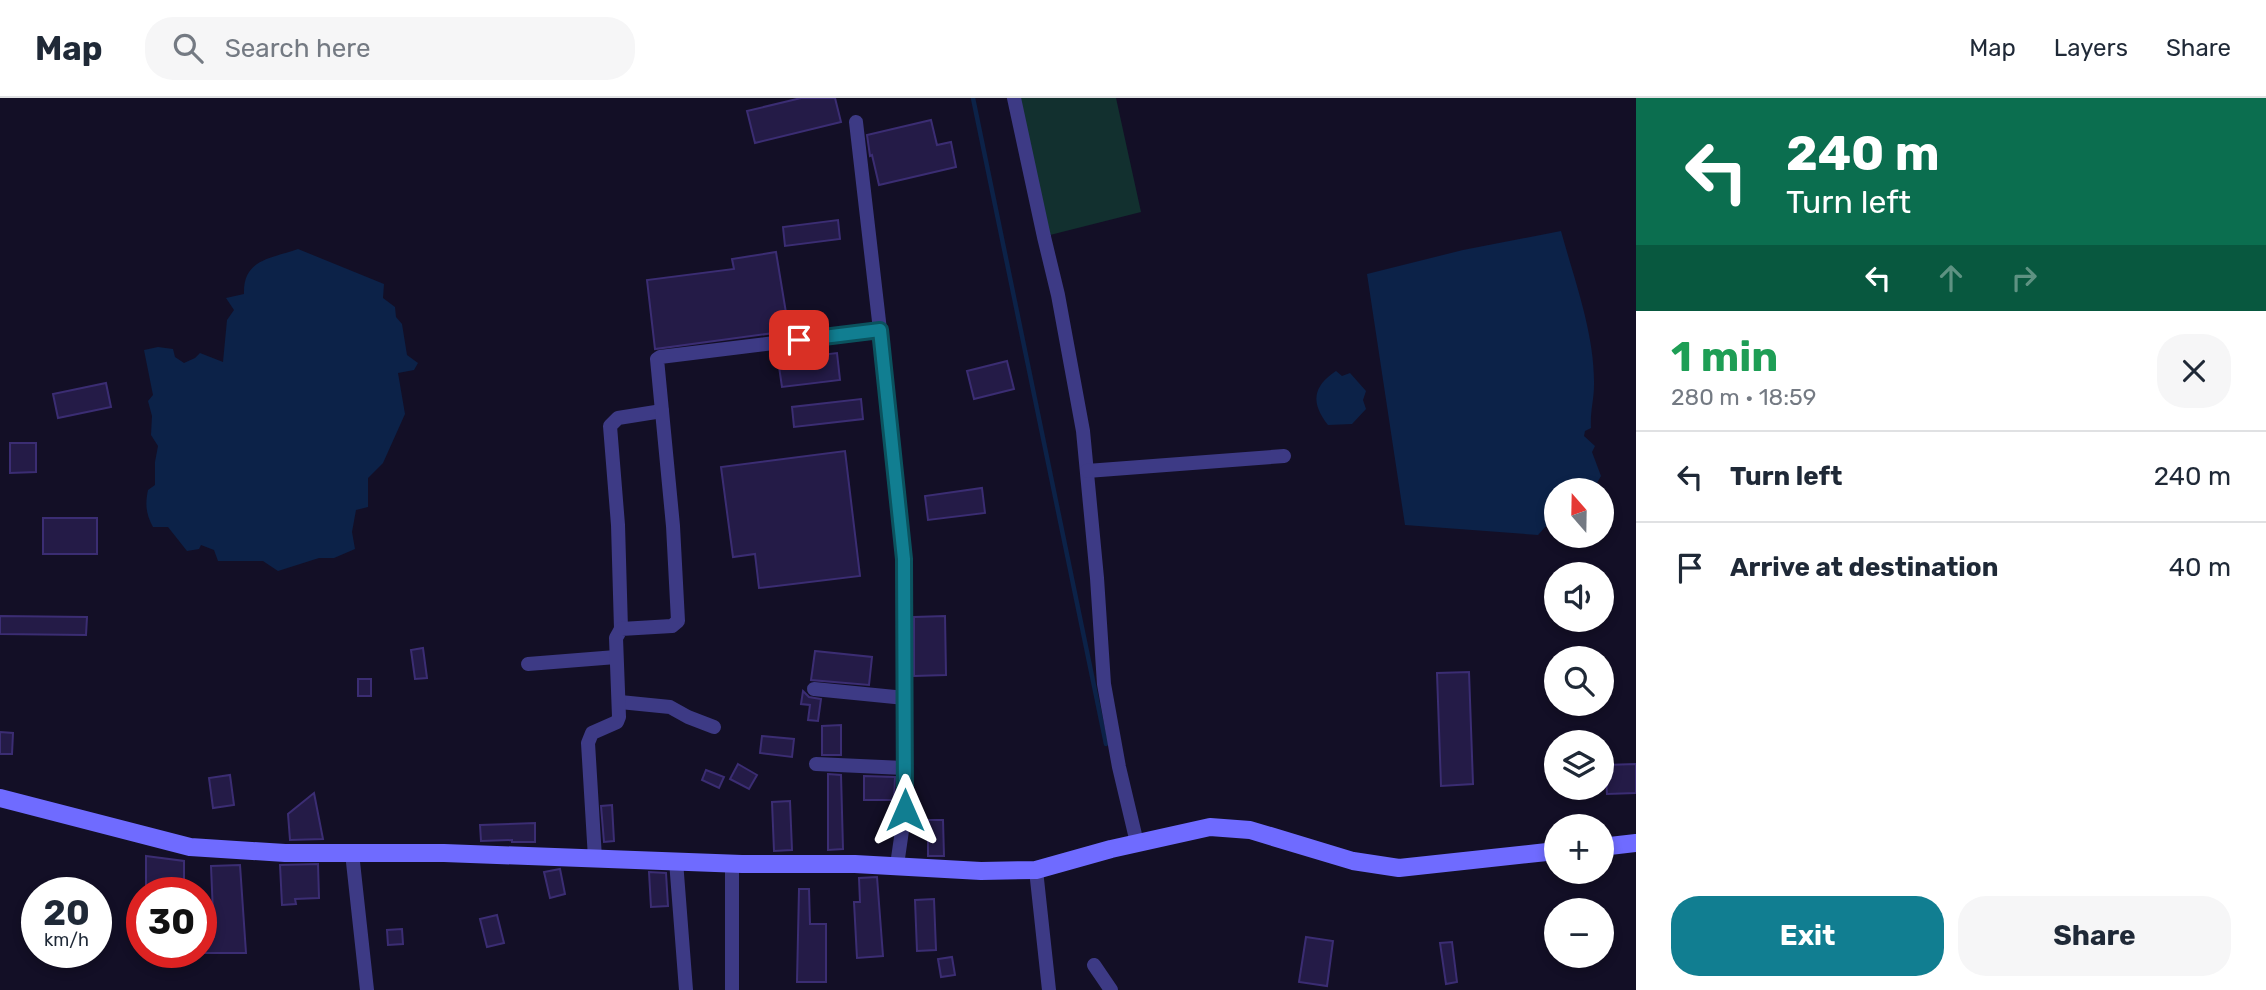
<!DOCTYPE html>
<meta charset="utf-8">
<style>
:root{--surface:#fff;--page:#f6f6f7;--text:#1f2937;--muted:#747a83;--line:#e0e1e3;--accent:#117e91}
body{margin:0;font-family:Rubik,sans-serif;background:var(--page);color:var(--text);height:100vh;display:flex;flex-direction:column;font-size:26px;white-space:nowrap}
*{box-sizing:border-box;margin:0}
p{font-size:23px;color:var(--muted)}
.icon{flex:none;width:38px;height:38px;fill:none;stroke:currentColor;stroke-width:2;stroke-linecap:round;stroke-linejoin:round}
.map{position:relative;flex:1;overflow:hidden}
.side{display:flex;flex-direction:column;background:var(--surface);width:630px}
.side>*{flex:none}
.guide{background:#0b6e4f;color:#fff;overflow:hidden}
.needle{width:46px;rotate:340deg}
.controls{position:absolute;left:1544px;top:380px;display:grid;gap:14px}
.controls a{display:grid;place-items:center;width:70px;height:70px;border-radius:50%;background:var(--surface);box-shadow:0 4px 10px #0003;font-size:35px}
.speed{position:absolute;left:21px;top:779px;display:flex;gap:14px;font-size:35px;font-weight:700;text-align:center}
.speed>*{display:grid;place-content:center;width:91px;height:91px;border-radius:50%;background:var(--surface);box-shadow:0 4px 10px #0003;line-height:1}
.speed small{font-size:18px;font-weight:400}
.speed .limit{border:10px solid #d22;background:#fff;color:#111}
.pin{position:absolute;display:grid;place-items:center;width:60px;height:60px;color:#fff;margin:-30px;border-radius:14px;box-shadow:0 4px 10px #0006}
.me{position:absolute;width:77px;margin:-38px;rotate:0deg;stroke-linejoin:round;filter:drop-shadow(0 0 5px #0008)}
.turn{display:flex;align-items:center;gap:24px;height:147px;padding:0 35px;font-size:32px}
.turn .icon{width:91px;height:91px;stroke-width:2.5}
.turn b{display:block;font-size:49px;line-height:60px}
.lanes{display:flex;align-items:center;height:66px;padding:0 35px;background:#0003;justify-content:center;gap:35px;direction:ltr}
.lanes .off{opacity:.35}
.round{display:grid;place-items:center;flex:none;width:74px;height:74px;border-radius:28px;background:var(--page)}
.head{display:flex;align-items:center;justify-content:space-between;height:119px;padding:0 35px}
h1{font-size:42px;font-weight:700;line-height:52px;color:#1e9e55}
.primary-button{display:flex;gap:14px;margin-top:auto;padding:14px 35px}
.primary-button a{flex:1;height:80px;border-radius:28px;background:var(--accent);color:#fff;font-size:28px;font-weight:700;line-height:80px;text-align:center}
.primary-button a+a{background:var(--page);color:var(--text)}
ul{padding:0;list-style:none}
li{display:flex;align-items:center;gap:21px;height:91px;padding:0 35px;border-top:2px solid var(--line)}
li div{flex:1}
li b{display:block;font-size:26px}
li em{font-style:normal}
header{display:flex;align-items:center;gap:42px;box-sizing:border-box;height:98px;padding:0 35px;background:var(--surface);border-bottom:2px solid var(--line)}
header strong{font-size:33px}
nav{display:flex;gap:38px;margin-inline-start:auto;font-size:24px}
.search{width:490px;height:63px;background:var(--page);display:flex;align-items:center;gap:18px;box-sizing:border-box;padding:0 24px;border-radius:28px;color:var(--muted);font-size:26px}
main{display:flex;flex:1;min-height:0}
.map>svg:first-child{display:block}
</style>
<header>
<strong>Map</strong>
<div class="search"><svg class="icon" aria-label="search" viewBox="0 0 24 24"><circle cx="10" cy="10" r="6"/><path d="M15 15l6 6"/></svg>Search here</div>
<nav><a>Map</a><a>Layers</a><a>Share</a></nav>
</header>
<main>
<div class="map">
<svg width="1636" height="892" viewBox="0 0 1636 892">
<rect width="100%" height="100%" fill="#130f26"/>
<!-- green -->
<path fill="#12302f" d="M1015 0H1116L1141 114 1046 138Z"/>
<!-- water -->
<g fill="#0c2248">
<path d="M1561 133C1574 181 1595 236 1594 287 1594 302 1590 313 1591 330L1585 333 1584 338 1595 348 1592 354 1601 378 1593 392H1556V417L1538 437 1405 427 1367 176 1463 152Z"/>
<path d="M298 151 384 186 383 200 395 209 396 219 402 226 407 257 418 265 414 272 398 275 405 316 383 365 368 380V409L356 412 352 434 355 451 334 460H319L278 473 263 463H218L214 452 201 447 199 451 187 453 168 429H153C146 416 145 407 148 392L155 387V364L158 348 151 337 152 318 148 303 153 297 144 252 158 249 173 251 175 259 184 265 195 260 200 255 223 264 227 222 234 212 226 200 244 196C243 161 270 161 298 151Z"/>
<path d="M1336 273 1342 278 1350 275 1366 293 1363 302 1366 311 1352 326 1328 327C1311 305 1312 289 1336 273Z"/>
</g>
<g fill="none" stroke-linecap="round" stroke-linejoin="round">
<!-- stream -->
<path stroke="#0c2248" stroke-width="4.5" d="M973 0 1106 646"/>
</g>
<!-- building -->
<g fill="#241b47" stroke="#3b2d73" stroke-width="2">
<path d="M801 0H835L841 24 755 45 747 13Z"/>
<path d="M931 22 937 47 951 44 956 69 879 87 872 57 870 58 867 37Z"/>
<path d="M838 122 840 141 785 148 783 129Z"/>
<path d="M776 154 789 233 655 251 647 182 734 171 732 161Z"/>
<path d="M837 255 840 282 782 289 778 262Z"/>
<path d="M1007 263 1014 291 974 301 967 273Z"/>
<path d="M106 285 111 309 58 320 53 296Z"/>
<path d="M861 301 863 321 794 329 792 309Z"/>
<path d="M10 345H36V374L10 375Z"/>
<path d="M845 353 860 478 759 490 755 456 733 459 721 369Z"/>
<path d="M982 390 985 415 928 422 925 398Z"/>
<rect x="43" y="420" width="54" height="36"/>
<path d="M0 518 87 519 86 537 0 536Z"/>
<path d="M945 518 946 577 914 578V519Z"/>
<path d="M423 550 427 580 415 581 411 552Z"/>
<path d="M815 553 872 559 869 587 811 582Z"/>
<path d="M1469 574 1473 686 1441 688 1437 575Z"/>
<rect x="358" y="581" width="13" height="17"/>
<path d="M803 593 809 599 821 601 818 623 808 622 810 607 801 606Z"/>
<path d="M841 627V657H822V628Z"/>
<path d="M0 634 13 635 12 656H0Z"/>
<path d="M762 638 794 641 792 659 760 655Z"/>
<path d="M738 666 757 677 749 691 730 681Z"/>
<path d="M1636 666V695L1607 696 1605 667Z"/>
<path d="M706 672 724 679 719 690 702 682Z"/>
<path d="M828 676 841 677 843 751 828 752Z"/>
<path d="M230 677 234 707 213 710 209 680Z"/>
<path d="M864 678 895 679 894 702H864Z"/>
<path d="M314 695 323 741 290 742 288 716Z"/>
<path d="M790 703 792 752 774 753 772 704Z"/>
<path d="M612 707 614 743 604 744 601 708Z"/>
<path d="M928 722H943L944 758H928Z"/>
<path d="M535 725V744H512V742L481 743 480 727Z"/>
<path d="M146 758 184 763V794H146Z"/>
<path d="M318 766 319 800 295 801 296 806 282 807 280 767Z"/>
<path d="M240 767 246 855H201V840L214 839 211 768Z"/>
<path d="M560 771 565 796 550 800 544 774Z"/>
<path d="M649 774 666 775 668 808 651 809Z"/>
<path d="M877 779 883 858 857 860 854 804H860L859 780Z"/>
<path d="M799 791H809L810 826H826V884H797Z"/>
<path d="M934 801 936 852 917 853 915 802Z"/>
<path d="M497 817 504 845 487 849 480 821Z"/>
<path d="M402 831 403 846 388 847 387 832Z"/>
<path d="M1306 839 1333 843 1327 888 1299 884Z"/>
<path d="M1452 844 1457 884 1446 886 1440 845Z"/>
<path d="M952 859 955 877 941 879 938 861Z"/>
</g>
<g fill="none" stroke-linecap="round" stroke-linejoin="round">
<!-- street -->
<g stroke="#3d3a85" stroke-width="14">
<path d="M1014 0 1044 139 1058 197 1083 333 1097 480 1104 586 1119 669 1137 745"/>
<path d="M856 24 886 284 904 461 905 712 897 767"/>
<path d="M1087 373 1284 358"/>
<path d="M621 531 618 427 610 328 618 320 662 313"/>
<path d="M528 566 616 559"/>
<path d="M814 591 905 600"/>
<path d="M620 604 670 609 688 619 714 629"/>
<path d="M816 666 904 670"/>
<path d="M352 755 367 892"/>
<path d="M595 760 588 645 592 635 617 624 619 619 616 540 621 531 672 528 678 523 673 428 657 261 660 259 880 232"/>
<path d="M676 763 686 892"/>
<path d="M732 766V892"/>
<path d="M1036 772 1049 892"/>
<path d="M1094 867 1111 892"/>
</g>
<!-- secondary -->
<g stroke="#6f6bff" stroke-width="18">
<path d="M0 700 190 749 285 755H444L742 766H855L981 773 1036 772 1111 751 1210 729 1250 732 1353 763 1399 770 1556 753"/>
<path d="M1601 749 1636 745"/>
</g>
</g>
<g fill="none" stroke-linecap="round" stroke-linejoin="round">
<!-- route casing -->
<g stroke="#0b525e" stroke-width="18">
<path id="route" d="M799 242 880 232 904 461 905 712"/>
</g>
<!-- route -->
<use href="#route" stroke="#117e91" stroke-width="12"/>
</g>
</svg>
<div class="controls">
<a><svg class="needle" viewBox="-14 -14 28 28"><path d="M0-13l5 13h-10z" fill="#e53935"/><path d="M0 13l5-13h-10z" fill="#747a83"/></svg></a>
<a><svg class="icon" aria-label="sound" viewBox="0 0 24 24"><path d="M4 9h4l5-4v14l-5-4H4zM17 9q2 3 0 6"/></svg></a>
<a><svg class="icon" aria-label="search" viewBox="0 0 24 24"><circle cx="10" cy="10" r="6"/><path d="M15 15l6 6"/></svg></a>
<a><svg class="icon" aria-label="layers" viewBox="0 0 24 24"><path d="M12 4l9 5-9 5-9-5zM3 14l9 5 9-5"/></svg></a>
<a>+</a>
<a>−</a>
</div>
<div class="speed"><div>20<small>km/h</small></div><div class="limit">30</div></div>
<div class="pin" style="left:799px;top:242px;background:#d93025"><svg class="icon" aria-label="arrive" viewBox="0 0 24 24"><path d="M6 21V4h12l-3 4 3 4H6"/></svg></div>
<svg class="me" style="left:905px;top:712px" viewBox="-20 -20 40 40"><path d="M0-17L14 15 0 8-14 15z" fill="#117e91" stroke="#fff" stroke-width="4"/></svg>
</div>
<section class="side">
<div class="guide">
<div class="turn"><svg class="icon" aria-label="left" viewBox="0 0 24 24"><path d="M17 20v-9H6M10 6l-5 5 5 5"/></svg><div><b>240 m</b>Turn left</div></div>
<div class="lanes"><svg class="icon" aria-label="left" viewBox="0 0 24 24"><path d="M17 20v-9H6M10 6l-5 5 5 5"/></svg><svg class="icon off" aria-label="ahead" viewBox="0 0 24 24"><path d="M12 20V5M6 11l6-6 6 6"/></svg><svg class="icon off" aria-label="right" viewBox="0 0 24 24"><path d="M7 20v-9h11M14 6l5 5-5 5"/></svg></div>
</div>
<div class="head"><div><h1>1 min</h1><p>280 m · 18:59</p></div><a class="round"><svg class="icon" aria-label="close" viewBox="0 0 24 24"><path d="M6 6l12 12M18 6L6 18"/></svg></a></div>
<ul>
<li><svg class="icon" aria-label="left" viewBox="0 0 24 24"><path d="M17 20v-9H6M10 6l-5 5 5 5"/></svg><div><b>Turn left</b></div><em>240 m</em></li>
<li><svg class="icon" aria-label="arrive" viewBox="0 0 24 24"><path d="M6 21V4h12l-3 4 3 4H6"/></svg><div><b>Arrive at destination</b></div><em>40 m</em></li>
</ul>
<div class="primary-button"><a>Exit</a><a>Share</a></div>
</section>
</main>
